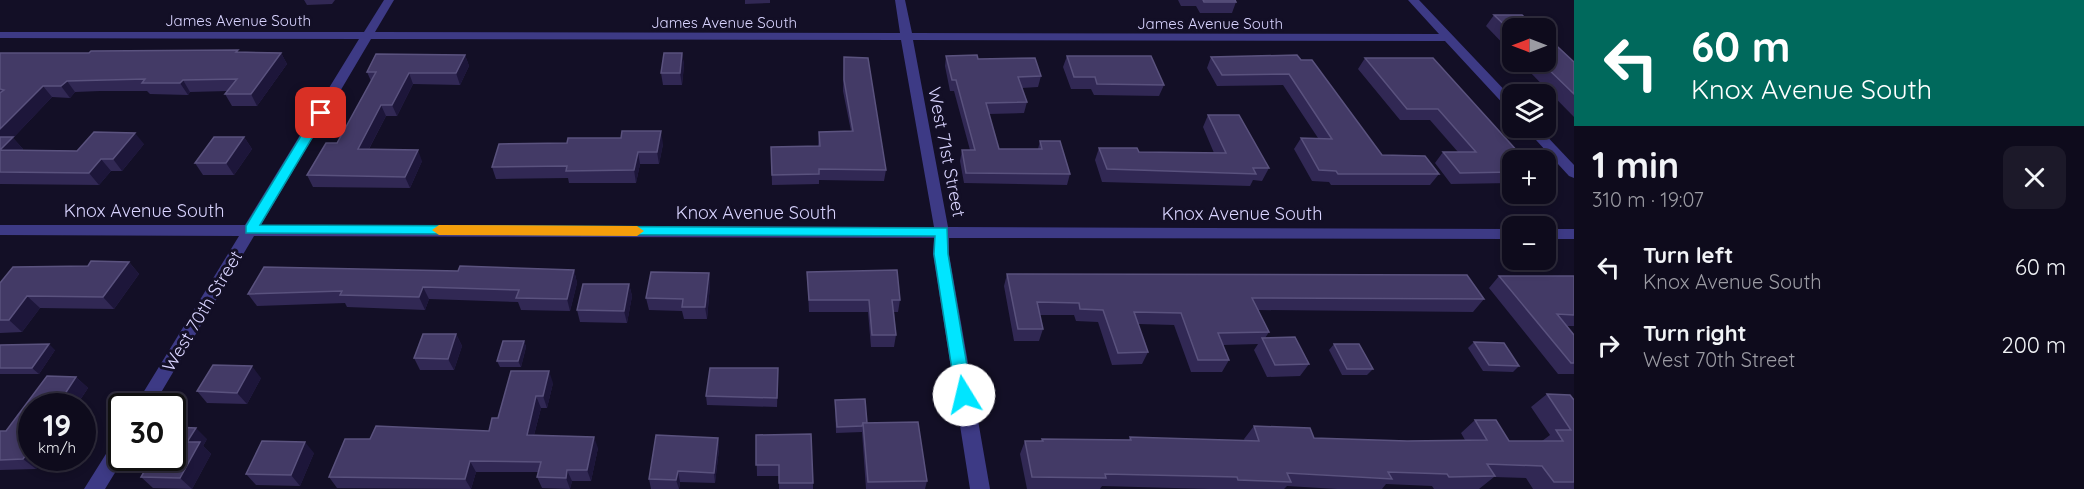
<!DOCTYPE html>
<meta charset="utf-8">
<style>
:root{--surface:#0e0b1c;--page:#1c1929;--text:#f1f3f6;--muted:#9b9ba3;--line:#2e2b3b}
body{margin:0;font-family:Quicksand,sans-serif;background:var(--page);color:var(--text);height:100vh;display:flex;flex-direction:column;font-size:22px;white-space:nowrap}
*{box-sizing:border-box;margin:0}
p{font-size:20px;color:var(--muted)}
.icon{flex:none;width:33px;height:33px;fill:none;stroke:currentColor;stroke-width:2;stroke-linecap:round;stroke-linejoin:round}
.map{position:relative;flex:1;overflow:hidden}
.details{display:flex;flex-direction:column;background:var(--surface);width:510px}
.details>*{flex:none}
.hud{background:#00695c;color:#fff;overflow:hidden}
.needle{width:39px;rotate:270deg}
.tools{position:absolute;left:1502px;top:18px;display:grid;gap:12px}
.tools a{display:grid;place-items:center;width:54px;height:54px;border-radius:12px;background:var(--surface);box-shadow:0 3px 9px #0003,0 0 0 2px var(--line);font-size:30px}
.speed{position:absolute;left:18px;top:393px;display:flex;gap:12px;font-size:30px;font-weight:700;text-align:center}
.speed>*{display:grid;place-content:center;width:78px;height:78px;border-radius:50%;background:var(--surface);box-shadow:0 3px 9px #0003,0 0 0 2px var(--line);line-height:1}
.speed small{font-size:15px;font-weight:400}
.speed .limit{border:3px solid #111;border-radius:9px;background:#fff;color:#111}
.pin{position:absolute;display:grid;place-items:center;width:51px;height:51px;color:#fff;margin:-26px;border-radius:12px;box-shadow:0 3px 9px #0006}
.me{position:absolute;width:66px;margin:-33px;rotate:351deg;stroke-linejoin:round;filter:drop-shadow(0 0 4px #0008)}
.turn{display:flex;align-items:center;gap:21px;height:126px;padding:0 18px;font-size:27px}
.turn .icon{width:78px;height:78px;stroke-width:2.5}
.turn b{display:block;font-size:42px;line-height:51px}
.round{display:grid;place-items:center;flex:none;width:63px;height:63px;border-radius:12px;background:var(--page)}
.head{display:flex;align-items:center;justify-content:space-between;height:102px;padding:0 18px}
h1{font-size:36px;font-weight:800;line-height:45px}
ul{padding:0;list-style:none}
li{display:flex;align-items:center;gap:18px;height:78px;padding:0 18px}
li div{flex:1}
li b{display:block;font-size:22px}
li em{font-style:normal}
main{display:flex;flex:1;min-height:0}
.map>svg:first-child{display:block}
</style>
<main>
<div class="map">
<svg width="1574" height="489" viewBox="0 0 1574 489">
<rect width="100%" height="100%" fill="#130f26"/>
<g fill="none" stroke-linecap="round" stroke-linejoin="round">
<!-- minor -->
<g fill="#3d3a85" fill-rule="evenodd">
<path d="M384 0H394L375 32 900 33 895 0H905L912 33 1439 34 1408 0H1419L1512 98V110L1508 109 1445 41 913 40 948 227 1512 229V239L949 238V254L990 489H970L933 254 934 238 254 236 153 406H135L239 236 0 235V225H245L359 39 0 38V32H364ZM371 39 901 40 934 227 261 225Z"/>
<path d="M1525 128H1539L1574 165V178L1569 176Z"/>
<rect x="1545" y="229" width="29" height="10"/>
<path d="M122 436V458H124L105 489H84L116 438Z"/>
</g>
</g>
<!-- wall -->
<g fill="#312854">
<path d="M304 0H335L332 4 307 5Z"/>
<path d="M745 0H770V3L745 4Z"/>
<path d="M1178 0H1235L1236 2 1232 13H1200L1196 6H1181Z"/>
<path d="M1494 15 1512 28V53L1486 26Z"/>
<path d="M239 52 281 53 287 64 257 106H232L225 94 228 91 190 92 188 95 150 94 147 91H100L75 92 70 98 52 97 13 138 23 149 22 150 77 151 144 144 122 171H111L99 185 0 184V53H89Z"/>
<path d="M682 53 684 65 682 85H663L661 73Z"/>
<path d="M465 55 469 66 460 85 413 84 397 116H386L369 149 422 161 410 188 313 187 307 175 337 143 371 81 367 72Z"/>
<path d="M1297 55 1382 155 1439 174 1430 185H1331L1329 182 1312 181 1294 149 1301 138H1318L1283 85 1217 86 1207 68 1211 57Z"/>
<path d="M946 56 978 59 1041 76 1038 87 1022 88 1027 102 1024 113 989 114 999 149H1038L1040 141 1070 174 1067 185 964 183 960 161 962 150H970L954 91H950L945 66Z"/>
<path d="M1067 56 1164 85 1159 96 1094 95 1091 89H1071L1063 67Z"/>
<path d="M844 57 886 170 884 181 819 180V184L772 185 771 147 818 146 819 132 851 131 843 91Z"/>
<path d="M1365 58 1512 160V183L1451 184 1435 163 1443 152H1458L1430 120H1400L1358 69Z"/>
<path d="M1520 62H1574V117Z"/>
<path d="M1208 115 1269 168 1262 181 1253 180 1250 186 1102 182 1095 160 1099 148 1139 152 1214 153 1203 127Z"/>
<path d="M244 137 252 149 234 175H203L195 163Z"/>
<path d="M663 144 659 164H640L636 183H569L568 178 496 179 492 167Z"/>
<path d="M1545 166 1551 172 1545 178Z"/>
<path d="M129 262 139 274 114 309 40 308 22 332 0 333V283L88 266Z"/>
<path d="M574 270 577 283 570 311 521 310 518 302 429 299 425 310 347 307 345 303 257 306 248 294Z"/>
<path d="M807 272 900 300 898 312H894L896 335 894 347H871L868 312H809Z"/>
<path d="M709 273 710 285 707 319H684L682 311 649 310 646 298Z"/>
<path d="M1007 274 1484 299 1473 312 1258 310 1269 332 1265 338 1309 364 1300 376 1267 377 1254 350 1258 344 1223 345 1229 360 1222 372H1191L1174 325 1138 324 1148 352 1142 364 1112 365 1098 322 1076 321 1074 315H1040L1043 329 1039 341H1014L1004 286Z"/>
<path d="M1499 276H1574V326H1567L1574 335V374H1558L1489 288Z"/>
<path d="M629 284 632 296 627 323 580 322 577 310Z"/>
<path d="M456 334 462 346 454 370H420L414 358Z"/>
<path d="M524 341 526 347 521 367H500L497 361Z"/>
<path d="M1474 342 1519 366 1513 372 1483 371 1468 348Z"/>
<path d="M1334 344 1373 369 1367 375H1342L1329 350Z"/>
<path d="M0 345 55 350 39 374H0Z"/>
<path d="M47 376 76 377 88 388 76 406H32V458H43L36 469 0 470V431H6Z"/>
<path d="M778 377 777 407 707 405 706 396Z"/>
<path d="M261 378 247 404 207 403 197 391Z"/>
<path d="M553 383 547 408H541L534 435 598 448 591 481H572L570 489 542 488 537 477 538 472H476L471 489 337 488 329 477 370 439 489 431 498 418Z"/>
<path d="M1547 394 1574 400V489H1533L1526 478 1494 477 1479 489H1434L1432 486 1386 484 1382 489H1337L1287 486 1284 489H1210L1102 486 1100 489H1027L1020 454 1025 441H1041L1042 439 1129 440 1130 437 1245 441 1244 439 1254 426 1314 438 1407 441 1465 440 1461 433 1475 420 1509 441H1542L1550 435 1531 407Z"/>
<path d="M835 400 867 423 927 481 925 489H866L862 432 836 433Z"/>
<path d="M756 435 813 483V489H779V476H757Z"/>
<path d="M718 438 719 449 715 483 680 482 679 489H651L649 479Z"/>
<path d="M207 439 203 446 211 454 192 489 153 488 141 477Z"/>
<path d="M314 453 300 486 256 485 246 474Z"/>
</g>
<!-- shaded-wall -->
<g fill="#1d163a">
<path d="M281 53 287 64 257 106 251 94Z"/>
<path d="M682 53 684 65 682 85 680 73Z"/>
<path d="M465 55 469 66 460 85 456 73Z"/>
<path d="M409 73 413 84 397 116 392 105Z"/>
<path d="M183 80 190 92 188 95 180 83Z"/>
<path d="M67 81 75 92 70 98 61 86Z"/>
<path d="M43 86 52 97 13 138 23 149 11 162 0 150V129Z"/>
<path d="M381 105 386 116 363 160 358 149Z"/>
<path d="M661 131 663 144 659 164 657 152Z"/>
<path d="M135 133 144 144 122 171 113 159Z"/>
<path d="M244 137 252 149 234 175 226 163Z"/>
<path d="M418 150 422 161 410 188 405 177Z"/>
<path d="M638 152 640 164 636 183 634 170Z"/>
<path d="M101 159 111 171 99 185 89 173Z"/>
<path d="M129 262 139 274 114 309 103 297Z"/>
<path d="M574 270 577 283 570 311 567 299Z"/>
<path d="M709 273 710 285 707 319 705 307Z"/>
<path d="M629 284 632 296 627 323 624 311Z"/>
<path d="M423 287 429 299 425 310 419 297Z"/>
<path d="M27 296 40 308 22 332 9 320Z"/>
<path d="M456 334 462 346 454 370 448 359Z"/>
<path d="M524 341 526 347 521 367 518 361Z"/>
<path d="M49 344 55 350 39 374 32 368Z"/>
<path d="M252 366 261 378 247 404 237 393Z"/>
<path d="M549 371 553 383 547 408 543 396Z"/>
<path d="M76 377 88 388 76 406H57Z"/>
<path d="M536 396 541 408 531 446 527 435Z"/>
<path d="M196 428 207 439 203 446 211 454 192 489 180 478 187 442Z"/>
<path d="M594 437 598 448 591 481 587 470Z"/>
<path d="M718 438 719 449 715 483 714 473Z"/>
<path d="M305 442 314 453 300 486 291 475Z"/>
<path d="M32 446V458H43L36 469 23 459Z"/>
<path d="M470 461 476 472 471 489 465 479Z"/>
<path d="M567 470 572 481 570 489 566 478Z"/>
<path d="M678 471 680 482 679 489 676 480Z"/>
</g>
<!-- building -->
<g fill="#433a66" stroke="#5a527e" stroke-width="1.5">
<path d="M1203 0H1235L1236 2H1204Z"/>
<path d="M1494 15H1522L1537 28H1512V32Z"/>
<path d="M1545 35 1574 62V94L1541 62H1545Z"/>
<path d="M238 50 236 52 281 53 251 94H225L237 79 183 80 180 83H142L145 79 67 81 61 86H43L0 129V93L4 90 0 89V53H89L91 51Z"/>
<path d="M664 53H682L680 73H661Z"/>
<path d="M376 54 465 55 456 73H409L392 105H381L358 149 418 150 405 177 307 175 326 143H337L376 72H367Z"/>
<path d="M977 55 978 59 1035 58 1041 76 1018 77 1027 102 986 103 999 149H1042L1040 141H1060L1070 174 966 173 962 150H975L956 80H952L946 56Z"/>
<path d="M1297 55 1301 60H1312L1382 155 1425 156 1439 174H1338L1336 171 1319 170 1301 138 1332 139 1289 74 1222 75 1211 57Z"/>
<path d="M1067 56H1151L1164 85 1097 84 1095 77H1074Z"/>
<path d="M844 57 868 58 886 170 819 169V174L772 175 771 147 820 146 819 132 853 131 844 80Z"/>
<path d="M1365 58H1433L1519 153H1533L1540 160H1512V172L1460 173 1443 152H1476L1438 109H1407Z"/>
<path d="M1208 115H1239L1269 168H1253L1256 174 1107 169 1099 148H1137L1139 152 1226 153Z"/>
<path d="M622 131H661L657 152H638L634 170 566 171 567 166 492 167 499 144 567 143 568 138H621Z"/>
<path d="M94 132 135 133 113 159H101L89 173 0 172V137H13L0 150 77 151Z"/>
<path d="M214 137H244L226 163H195Z"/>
<path d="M1545 166 1551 172H1545Z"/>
<path d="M91 261 129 262 103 297 27 296 9 320H0V283L13 267 88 266Z"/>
<path d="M460 266 574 270 567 299 516 298 519 290 423 287 419 297 340 295 342 291 248 294 264 267 458 271Z"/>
<path d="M897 270 900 300H892L896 335H872L869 300H809L807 272Z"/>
<path d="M651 272 709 273 705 307H682L683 299 646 298Z"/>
<path d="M1007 274 1467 275 1484 299 1252 298 1269 332 1218 333 1229 360H1198L1181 313 1134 312 1148 352 1118 353 1103 310 1080 309 1079 303 1037 302 1043 329H1018Z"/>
<path d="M1499 276H1574V315L1557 314 1574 335V363H1571Z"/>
<path d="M583 284H629L624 311 577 310Z"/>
<path d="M423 334H456L448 359 414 358Z"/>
<path d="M1295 337 1309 364 1275 365 1262 338Z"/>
<path d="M503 341H524L518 361H497Z"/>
<path d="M1474 342 1504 343 1519 366 1489 365Z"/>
<path d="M49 344 32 368H0V345Z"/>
<path d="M1334 344H1359L1373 369H1347Z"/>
<path d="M213 365 252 366 237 393 197 391Z"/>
<path d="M710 368H778L777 398 706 396Z"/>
<path d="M511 371H549L543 396H536L527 435 594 437 587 470H567L566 478 537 477 541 462 470 461 465 479 329 477 345 439H370L376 426 489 431 492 418H498Z"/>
<path d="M47 376 76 377 57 406H32V446L23 459 0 460V431H6Z"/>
<path d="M1547 394 1570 395 1574 400V482H1554L1542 466 1487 464 1495 476 1449 477 1447 474 1388 472 1392 479 1287 473 1291 482 1238 480 1237 477 1105 474 1106 478 1032 477 1025 441H1043L1042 439 1131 440 1130 437 1259 441 1254 426 1310 428 1314 438 1407 441 1487 440 1475 420H1496L1509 441H1563L1556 430H1571Z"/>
<path d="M865 399 867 423H863L862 426 837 427 835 400Z"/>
<path d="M918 422 927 481 868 482 863 423Z"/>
<path d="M172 427 196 428 187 442H200L180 478 141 477 152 458H172Z"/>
<path d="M811 434 813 483H779V465H756V435Z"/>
<path d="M656 435 718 438 714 473 678 471 676 480 649 479Z"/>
<path d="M262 441 305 442 291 475 246 474Z"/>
</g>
<!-- route -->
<path fill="#00e5ff" stroke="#0095a6" stroke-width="1.5" d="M321 109 327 113 260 225 947 228 948 254 972 395 970 400H959L956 395 934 254 935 236 246 233V226L315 113Z"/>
<!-- slow -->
<path fill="#f59e0b" d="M439 225 637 226 644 231 637 236 439 235 432 230Z"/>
<g text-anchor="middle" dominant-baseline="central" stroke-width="6" stroke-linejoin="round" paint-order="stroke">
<!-- far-street labels -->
<g font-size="15" fill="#d9d4ff" stroke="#130f26">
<text x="238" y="20">James Avenue South</text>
<text x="724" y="22">James Avenue South</text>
<text x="1210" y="23">James Avenue South</text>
</g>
<!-- street labels -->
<g font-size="18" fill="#d9d4ff" stroke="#130f26">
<text transform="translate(947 152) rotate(79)">West 71st Street</text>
<text x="144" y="210">Knox Avenue South</text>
<text x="756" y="212">Knox Avenue South</text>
<text x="1242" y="213">Knox Avenue South</text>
<text transform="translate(202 311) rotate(-59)">West 70th Street</text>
</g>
</g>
</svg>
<div class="tools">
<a><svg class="needle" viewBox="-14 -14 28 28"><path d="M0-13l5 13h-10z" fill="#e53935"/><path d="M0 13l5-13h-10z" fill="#9b9ba3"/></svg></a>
<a><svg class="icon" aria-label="layers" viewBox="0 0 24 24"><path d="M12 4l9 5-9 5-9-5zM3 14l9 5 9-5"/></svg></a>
<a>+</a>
<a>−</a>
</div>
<div class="speed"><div>19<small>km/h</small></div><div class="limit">30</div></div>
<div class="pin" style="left:321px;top:113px;background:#d93025"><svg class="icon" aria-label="arrive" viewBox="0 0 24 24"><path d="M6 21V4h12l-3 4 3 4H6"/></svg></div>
<svg class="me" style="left:964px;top:395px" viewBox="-20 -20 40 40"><circle r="19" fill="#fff"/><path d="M0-13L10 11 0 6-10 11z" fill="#00e5ff"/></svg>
</div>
<section class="details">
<div class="hud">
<div class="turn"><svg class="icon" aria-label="left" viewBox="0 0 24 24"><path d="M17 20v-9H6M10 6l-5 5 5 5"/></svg><div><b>60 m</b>Knox Avenue South</div></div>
</div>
<div class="head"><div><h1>1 min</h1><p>310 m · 19:07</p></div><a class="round"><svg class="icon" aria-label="close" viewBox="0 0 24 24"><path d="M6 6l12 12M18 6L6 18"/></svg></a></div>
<ul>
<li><svg class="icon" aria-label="left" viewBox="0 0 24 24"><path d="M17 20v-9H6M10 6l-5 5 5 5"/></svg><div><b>Turn left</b><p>Knox Avenue South</p></div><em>60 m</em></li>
<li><svg class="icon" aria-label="right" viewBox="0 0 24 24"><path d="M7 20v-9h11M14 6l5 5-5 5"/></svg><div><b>Turn right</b><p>West 70th Street</p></div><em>200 m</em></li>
</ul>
</section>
</main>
